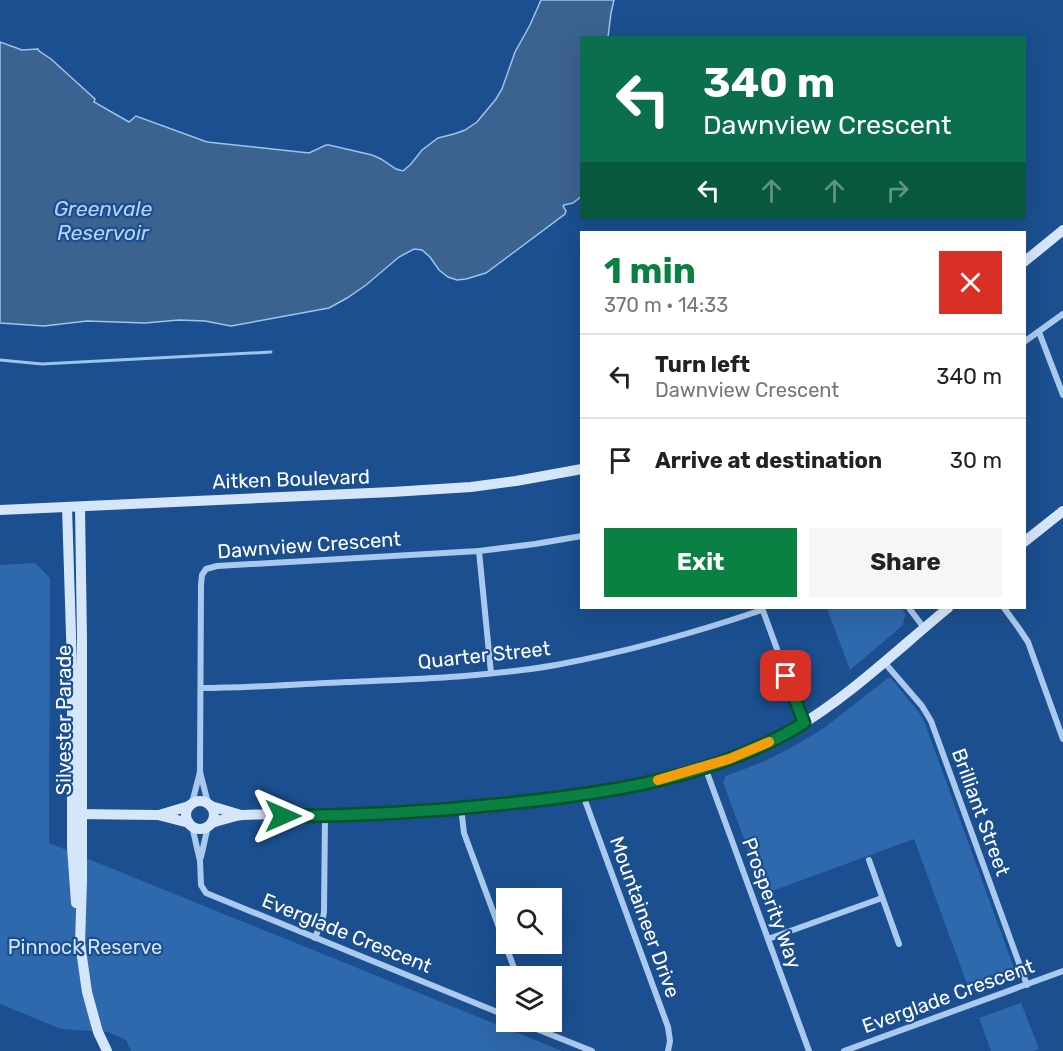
<!DOCTYPE html>
<meta charset="utf-8">
<style>
:root{--surface:#fff;--page:#f6f6f6;--text:#222;--muted:#767676;--line:#e0e0e0;--accent:#0b8043}
body{margin:0;font-family:Rubik,sans-serif;background:var(--page);color:var(--text);height:100vh;display:flex;flex-direction:column;font-size:22px;white-space:nowrap}
*{box-sizing:border-box;margin:0}
p{font-size:20px;color:var(--muted)}
.icon{flex:none;width:33px;height:33px;fill:none;stroke:currentColor;stroke-width:2;stroke-linecap:round;stroke-linejoin:round}
.map{position:relative;flex:1;overflow:hidden}
.side{position:absolute;left:580px;top:231px;width:446px;height:378px;display:flex;flex-direction:column;background:var(--surface);border-radius:0px;box-shadow:0 6px 24px #0002}
.side>*{flex:none}
.guide{position:absolute;left:580px;top:36px;width:446px;height:183px;border-radius:0px;box-shadow:0 6px 24px #0002;background:#0b6e4f;color:#fff;overflow:hidden}
.controls{position:absolute;left:496px;top:888px;display:grid;gap:12px}
.controls a{display:grid;place-items:center;width:66px;height:66px;border-radius:0px;background:var(--surface);box-shadow:0 6px 24px #0002;font-size:30px}
.pin{position:absolute;display:grid;place-items:center;width:51px;height:51px;color:#fff;margin:-26px;border-radius:12px;box-shadow:0 3px 9px #0006}
.me{position:absolute;width:66px;margin:-33px;rotate:90deg;stroke-linejoin:round;filter:drop-shadow(0 0 4px #0008)}
.turn{display:flex;align-items:center;gap:21px;height:126px;padding:0 24px;font-size:27px}
.turn .icon{width:78px;height:78px;stroke-width:2.5}
.turn b{display:block;font-size:42px;line-height:51px}
.lanes{display:flex;align-items:center;height:57px;padding:0 24px;background:#0003;justify-content:center;gap:30px;direction:ltr}
.lanes .off{opacity:.35}
.round{display:grid;place-items:center;flex:none;width:63px;height:63px;border-radius:0px;background:var(--page)}
.head{display:flex;align-items:center;justify-content:space-between;height:102px;padding:0 24px}
h1{font-size:36px;font-weight:700;line-height:45px;color:var(--accent)}
.action{display:flex;gap:12px;margin-top:auto;padding:12px 24px}
.action a{flex:1;height:69px;border-radius:0px;background:var(--accent);color:#fff;font-size:24px;font-weight:700;line-height:69px;text-align:center}
.action a+a{background:var(--page);color:var(--text)}
ul{padding:0;list-style:none}
li{display:flex;align-items:center;gap:18px;height:84px;padding:0 24px;border-top:2px solid var(--line)}
li div{flex:1}
li b{display:block;font-size:22px}
li em{font-style:normal}
.map>svg:first-child{display:block}
</style>
<div class="map">
<svg width="1063" height="1051" viewBox="0 0 1063 1051">
<rect width="100%" height="100%" fill="#1b4f8f"/>
<!-- green -->
<g fill="#2e69ad">
<path d="M35 563 50 578 49 843 562 1051H131L126 1040 108 1032 61 1029 0 1004V565Z"/>
<path d="M827 608H901L906 614 902 626 850 670Z"/>
<path d="M888 678H891L920 714 924 721 1015 971V975L1014 976 970 992 914 839 764 894 723 782 726 776 765 761 796 745 824 728Z"/>
<path d="M1021 1003 1039 1049 1034 1051H991L979 1018Z"/>
</g>
<!-- water -->
<path fill="#3c6290" stroke="#9cc4f0" stroke-width="1.5" d="M541 0H614L611 13 608 37 582 38V196L573 203 564 205 563 206 566 211 565 214 486 273 466 279 457 280 448 277 439 270 430 257 422 250 414 249 399 257 366 285 347 298 329 308 231 326 205 321 179 320 145 323 87 321 44 326 0 323V42L22 50 38 49 39 51 51 59 95 99 94 102 129 122 136 116 207 142 309 153 326 145H329L372 155 381 159 396 169 403 171 411 164 422 150 438 138 454 134 465 130 477 122 496 99 502 89 515 52 530 25Z"/>
<g fill="none" stroke-linecap="round" stroke-linejoin="round">
<!-- stream -->
<path stroke="#9cc4f0" stroke-width="3" d="M0 360 42 364 271 352"/>
<!-- street -->
<g stroke="#a9c9ee" stroke-width="6">
<path d="M1039 332 1063 395"/>
<path d="M1024 342 1063 314"/>
<path d="M479 551 491 673"/>
<path d="M762 608 804 723"/>
<path d="M909 608 924 628"/>
<path d="M1004 608 1018 627 1028 642 1063 739"/>
<path d="M884 662 922 706 931 721 1027 985"/>
<path d="M201 688C249 688 298 684 347 682 416 679 487 677 556 665 626 652 694 633 762 610"/>
<path d="M705 767 809 1051"/>
<path d="M583 795 668 1027 670 1041 668 1051"/>
<path d="M192 803 200 772"/>
<path d="M208 803 200 772 201 585 202 575 206 569 217 566 479 551 535 544 582 536"/>
<path d="M461 808 464 833 517 976"/>
<path d="M192 826 200 861 201 885 206 893 507 1016"/>
<path d="M201 857 208 826"/>
<path d="M869 860 899 944"/>
<path d="M315 938 323 918 324 912 325 816"/>
<path d="M768 939 882 898"/>
<path d="M519 1022 592 1051"/>
<path d="M844 1051 1063 971"/>
</g>
<!-- secondary -->
<g stroke="#d6e6fa" stroke-width="10">
<path d="M1024 262 1063 230"/>
<path d="M67 507 72 666V847L76 903"/>
<path d="M80 507 82 640V881L80 943 87 992 98 1032 107 1051"/>
<path d="M0 510 392 492 471 487 516 481 582 469"/>
<path d="M1024 542 1063 511"/>
<circle cx="200" cy="815" r="14"/>
<path d="M211 806 241 815"/>
<path d="M75 814 158 815 189 823"/>
<path d="M159 815 189 806"/>
<path d="M212 823C222 820 232 816 243 815 270 813 297 816 324 816 353 815 382 814 411 812 506 806 602 797 694 770 728 760 763 747 794 729 850 696 898 649 948 608"/>
</g>
</g>
<g fill="none" stroke-linecap="round" stroke-linejoin="round">
<!-- route casing -->
<g stroke="#07532c" stroke-width="15">
<path id="route" d="M283 816C356 816 429 812 502 804 604 794 716 778 804 723L786 676"/>
</g>
<!-- route -->
<use href="#route" stroke="#0b8043" stroke-width="10"/>
<!-- slow -->
<path stroke="#f59e0b" stroke-width="10" d="M658 780 729 759 769 742"/>
</g>
<g text-anchor="middle" dominant-baseline="central" stroke-width="4.5" stroke-linejoin="round" paint-order="stroke">
<!-- street labels -->
<g font-size="20" fill="#fff" stroke="#1b4f8f">
<text transform="translate(291 479) rotate(-2)">Aitken Boulevard</text>
<text transform="translate(309 545) rotate(-4)">Dawnview Crescent</text>
<text transform="translate(484 655) rotate(-6)">Quarter Street</text>
<text transform="translate(64 720) rotate(-90)">Silvester Parade</text>
<text transform="translate(981 812) rotate(70)">Brilliant Street</text>
<text transform="translate(772 903) rotate(70)">Prosperity Way</text>
<text transform="translate(645 917) rotate(70)">Mountaineer Drive</text>
<text transform="translate(347 933) rotate(22)">Everglade Crescent</text>
<text transform="translate(948 996) rotate(-20)">Everglade Crescent</text>
</g>
<!-- park labels -->
<g font-size="20" fill="#cfe3fa" stroke="#1b4f8f">
<text x="85" y="947">Pinnock Reserve</text>
</g>
<!-- water labels -->
<g font-size="21" font-style="italic" fill="#b5d3f5" stroke="#1b4f8f">
<text x="103" y="208">Greenvale<tspan x="103" dy="24">Reservoir</tspan></text>
</g>
</g>
</svg>
<div class="controls">
<a><svg class="icon" aria-label="search" viewBox="0 0 24 24"><circle cx="10" cy="10" r="6"/><path d="M15 15l6 6"/></svg></a>
<a><svg class="icon" aria-label="layers" viewBox="0 0 24 24"><path d="M12 4l9 5-9 5-9-5zM3 14l9 5 9-5"/></svg></a>
</div>
<div class="pin" style="left:786px;top:676px;background:#d93025"><svg class="icon" aria-label="arrive" viewBox="0 0 24 24"><path d="M6 21V4h12l-3 4 3 4H6"/></svg></div>
<svg class="me" style="left:283px;top:816px" viewBox="-20 -20 40 40"><path d="M0-17L14 15 0 8-14 15z" fill="#0b8043" stroke="#fff" stroke-width="4"/></svg>
<div class="guide">
<div class="turn"><svg class="icon" aria-label="left" viewBox="0 0 24 24"><path d="M17 20v-9H6M10 6l-5 5 5 5"/></svg><div><b>340 m</b>Dawnview Crescent</div></div>
<div class="lanes"><svg class="icon" aria-label="left" viewBox="0 0 24 24"><path d="M17 20v-9H6M10 6l-5 5 5 5"/></svg><svg class="icon off" aria-label="ahead" viewBox="0 0 24 24"><path d="M12 20V5M6 11l6-6 6 6"/></svg><svg class="icon off" aria-label="ahead" viewBox="0 0 24 24"><path d="M12 20V5M6 11l6-6 6 6"/></svg><svg class="icon off" aria-label="right" viewBox="0 0 24 24"><path d="M7 20v-9h11M14 6l5 5-5 5"/></svg></div>
</div>
<section class="side">
<div class="head"><div><h1>1 min</h1><p>370 m · 14:33</p></div><a class="round" style="background:#d93025;color:#fff"><svg class="icon" aria-label="close" viewBox="0 0 24 24"><path d="M6 6l12 12M18 6L6 18"/></svg></a></div>
<ul>
<li><svg class="icon" aria-label="left" viewBox="0 0 24 24"><path d="M17 20v-9H6M10 6l-5 5 5 5"/></svg><div><b>Turn left</b><p>Dawnview Crescent</p></div><em>340 m</em></li>
<li><svg class="icon" aria-label="arrive" viewBox="0 0 24 24"><path d="M6 21V4h12l-3 4 3 4H6"/></svg><div><b>Arrive at destination</b></div><em>30 m</em></li>
</ul>
<div class="action"><a>Exit</a><a>Share</a></div>
</section>
</div>
